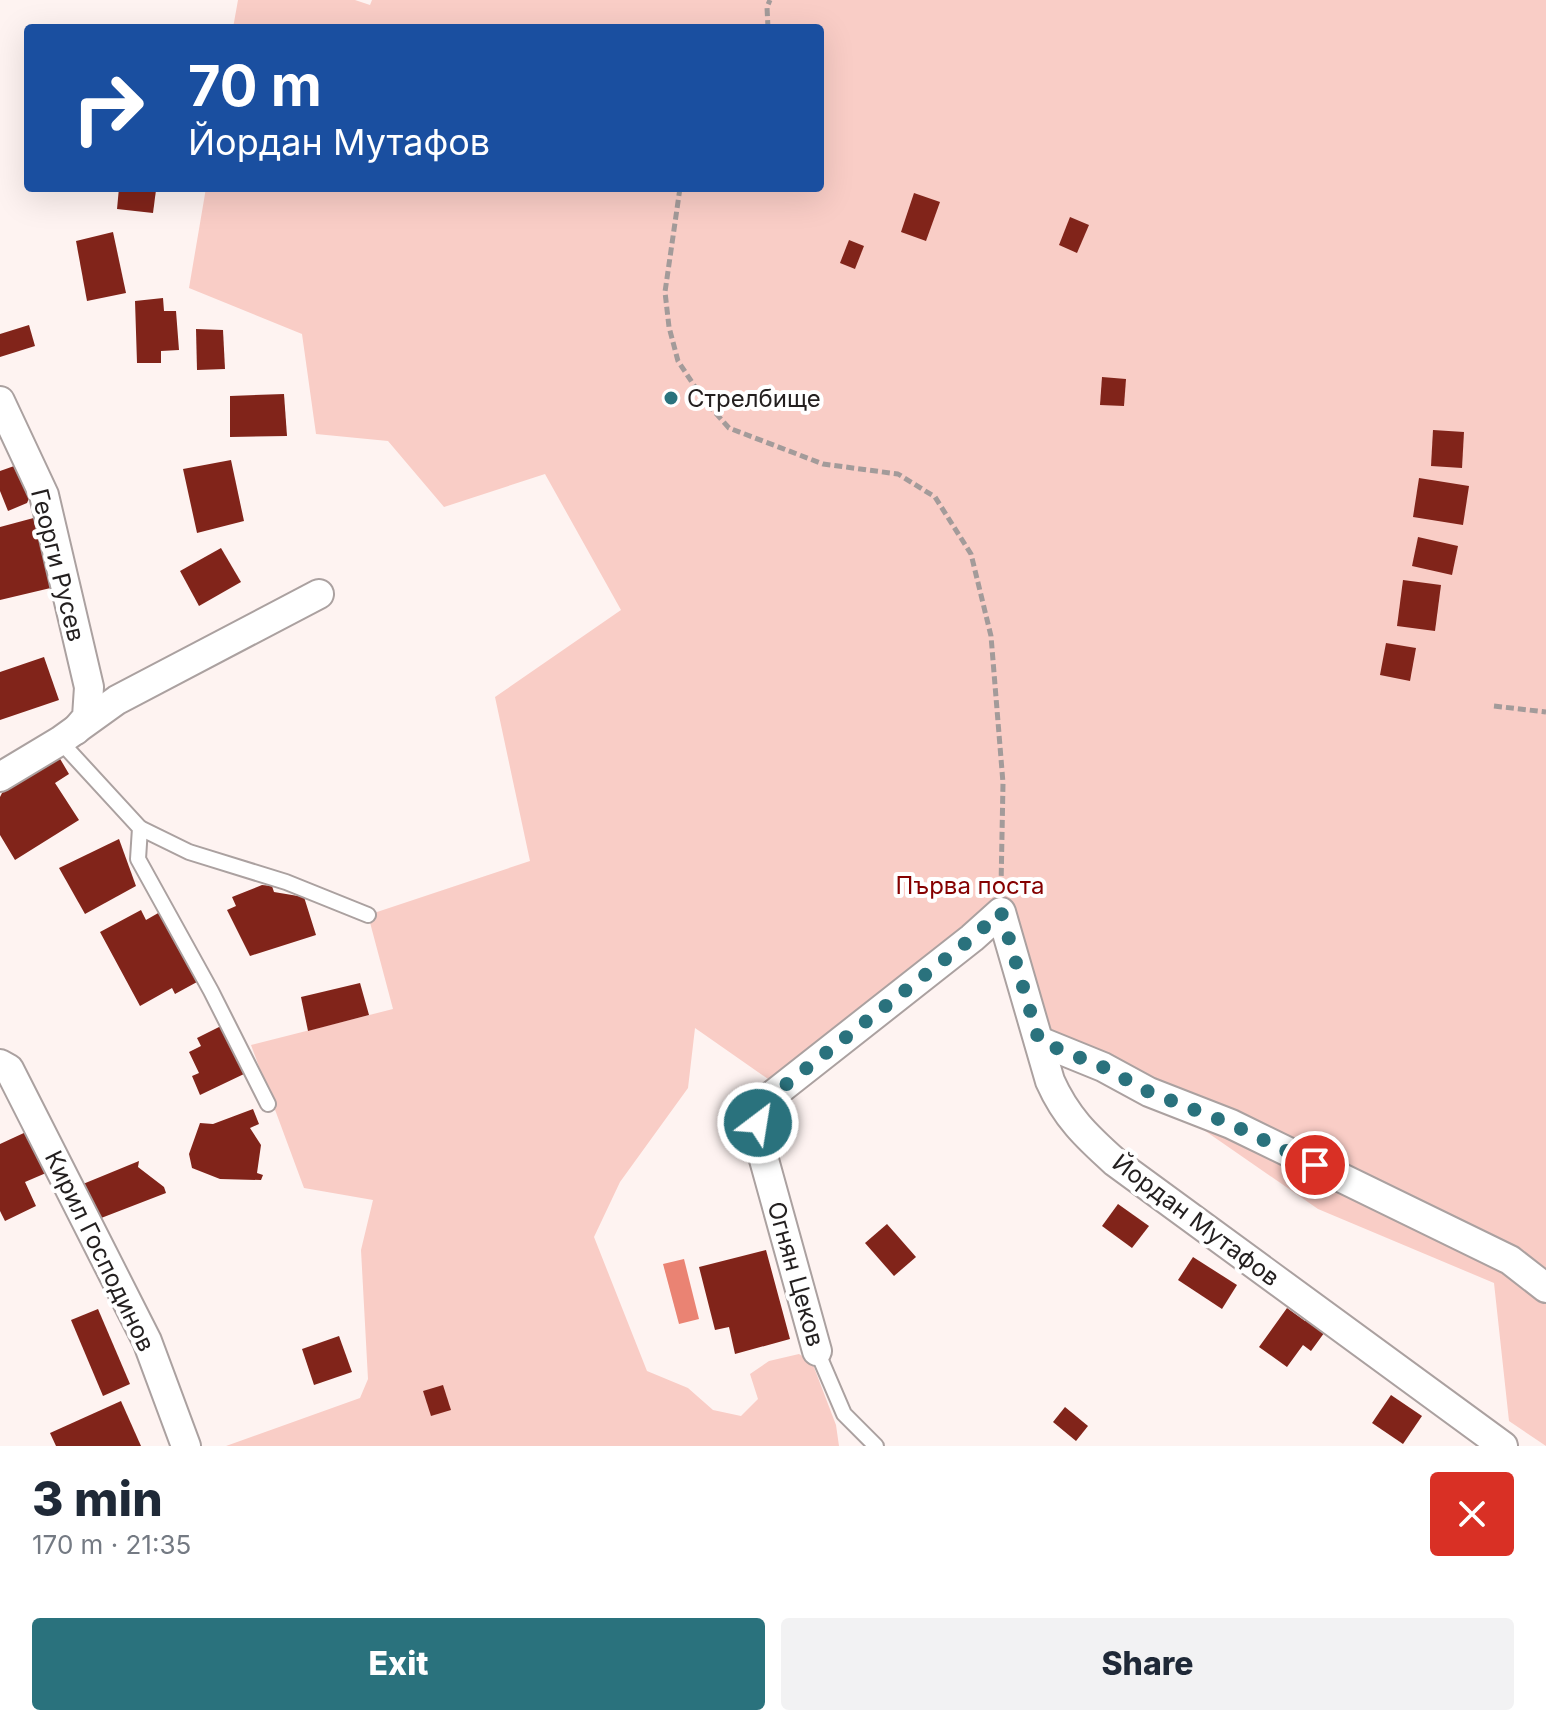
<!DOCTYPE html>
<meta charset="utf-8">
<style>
:root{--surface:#fff;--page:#f2f2f3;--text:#1f2937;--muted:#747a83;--accent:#2a727d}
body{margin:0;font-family:Inter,sans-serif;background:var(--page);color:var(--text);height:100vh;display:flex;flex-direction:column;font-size:30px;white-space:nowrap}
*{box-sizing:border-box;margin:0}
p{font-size:26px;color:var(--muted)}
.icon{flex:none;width:44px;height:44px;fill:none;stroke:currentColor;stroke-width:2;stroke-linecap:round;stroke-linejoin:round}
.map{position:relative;height:1446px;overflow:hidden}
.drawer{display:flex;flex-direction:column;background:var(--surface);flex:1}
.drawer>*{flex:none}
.hud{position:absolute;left:24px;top:24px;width:800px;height:168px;border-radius:8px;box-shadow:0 8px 32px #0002;background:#1a4fa0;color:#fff;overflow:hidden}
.pin{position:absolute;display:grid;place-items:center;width:68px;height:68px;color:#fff;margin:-34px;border:4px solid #fff;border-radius:50%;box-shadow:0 2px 8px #0007}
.me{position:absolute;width:88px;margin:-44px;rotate:31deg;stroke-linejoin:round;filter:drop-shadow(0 0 6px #0008)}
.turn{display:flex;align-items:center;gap:28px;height:168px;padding:0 32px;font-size:36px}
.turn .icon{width:104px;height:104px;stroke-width:2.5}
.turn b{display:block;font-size:56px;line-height:68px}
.round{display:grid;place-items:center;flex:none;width:84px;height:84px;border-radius:8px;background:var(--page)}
.head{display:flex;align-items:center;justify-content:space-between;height:136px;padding:0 32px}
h1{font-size:48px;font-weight:800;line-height:60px}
.primary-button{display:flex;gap:16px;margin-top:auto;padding:16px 32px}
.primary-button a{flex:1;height:92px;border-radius:8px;background:var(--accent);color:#fff;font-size:32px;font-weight:800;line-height:92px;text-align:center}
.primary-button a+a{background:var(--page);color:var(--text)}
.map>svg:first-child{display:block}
</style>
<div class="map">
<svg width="1546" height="1446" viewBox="0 0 1546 1446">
<rect width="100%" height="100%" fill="#fef3f1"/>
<!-- green -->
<path fill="#f9cdc6" d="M238 0H355L370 5 372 0H1546V1446L1509 1421 1494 1283 1318 1209 1149 1092 1039 1041 1001 913 781 1088 695 1028 688 1088 620 1182 594 1237 647 1371 688 1388 713 1410 741 1416 758 1399 750 1374 769 1361 799 1354 812 1362 836 1425 839 1446H226L360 1398 368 1379 361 1250 373 1200 304 1188 251 1045 393 1009 368 915 530 861 495 697 621 610 545 474 444 507 388 441 316 434 302 334 189 288 206 188H820V28H233Z"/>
<!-- water -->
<path fill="#ea8373" d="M684 1259 699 1319 679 1324 663 1264Z"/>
<!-- building -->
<g fill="#81241a">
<path d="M119 188 156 190 153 213 117 209Z"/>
<path d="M914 193 940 202 926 241 901 232Z"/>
<path d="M1070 217 1089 225 1077 253 1059 245Z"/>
<path d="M113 232 126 293 87 301 76 241Z"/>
<path d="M849 240 864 246 855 269 840 263Z"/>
<path d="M163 298 164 311H176L179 350 161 351V363H137L135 301Z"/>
<path d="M29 325 35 346 0 357V334Z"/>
<path d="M196 329 223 330 225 369 197 370Z"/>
<path d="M1102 377 1126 379 1124 406 1100 405Z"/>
<path d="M284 394 287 436 230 437V396Z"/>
<path d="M1433 430 1464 432 1462 468 1431 466Z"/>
<path d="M231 460 244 521 197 533 183 469Z"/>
<path d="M17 465 30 496 27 503 8 511 0 491V471Z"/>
<path d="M1419 478 1469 486 1463 525 1413 517Z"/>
<path d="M41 516 59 586 0 600V527Z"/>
<path d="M1418 537 1458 546 1452 575 1412 566Z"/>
<path d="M221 548 241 582 199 606 180 571Z"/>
<path d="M1403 580 1441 585 1435 631 1397 626Z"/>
<path d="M1386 643 1416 648 1410 681 1380 675Z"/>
<path d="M44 657 59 700 0 720V672Z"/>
<path d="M59 757 69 774 55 783 79 820 15 860 0 835V797L2 793Z"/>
<path d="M119 839 136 886 85 914 59 868Z"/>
<path d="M262 885 272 886 274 892 304 897 316 935 250 956 227 910 236 906 232 897Z"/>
<path d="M141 910 146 920 160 912 197 982 175 994 172 988 140 1006 100 932Z"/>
<path d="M360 983 369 1015 308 1031 301 997Z"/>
<path d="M221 1026 244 1074 200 1095 192 1076 199 1073 189 1052 201 1046 197 1038Z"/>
<path d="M253 1109 259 1124 250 1128 261 1145 257 1173 263 1175 261 1180 220 1179 192 1168 189 1154 200 1123 213 1124Z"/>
<path d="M26 1132 46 1173 25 1182 36 1206 5 1221 0 1211V1144Z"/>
<path d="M139 1161 138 1167 164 1187 166 1193 96 1220 83 1184Z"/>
<path d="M1118 1204 1149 1226 1132 1248 1102 1226Z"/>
<path d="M887 1224 916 1257 894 1276 865 1243Z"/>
<path d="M766 1250 790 1339 735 1354 729 1327 715 1330 699 1267Z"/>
<path d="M1193 1257 1237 1285 1222 1309 1178 1280Z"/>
<path d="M1287 1308 1305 1321 1309 1316 1327 1329 1311 1351 1303 1345 1287 1367 1259 1347Z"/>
<path d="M98 1309 130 1384 103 1396 71 1320Z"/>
<path d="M339 1336 352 1372 314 1385 302 1349Z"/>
<path d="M443 1385 451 1410 431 1416 423 1391Z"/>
<path d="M1391 1395 1422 1416 1403 1444 1372 1423Z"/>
<path d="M121 1401 141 1446H56L50 1433Z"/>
<path d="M1065 1407 1088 1426 1076 1441 1053 1422Z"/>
</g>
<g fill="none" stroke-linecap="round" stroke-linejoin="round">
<!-- lane casing -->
<g stroke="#aba1a0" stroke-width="18">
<g id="lane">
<path d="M60 741 140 828 138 859 211 991 268 1104"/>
<path d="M140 828 189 852 286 882 368 915"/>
<path d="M817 1351 844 1414 876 1446"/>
</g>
</g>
<!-- street casing -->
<g stroke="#aba1a0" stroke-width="32">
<g id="street">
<path d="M0 401 44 495 89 687 87 717 76 730"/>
<path d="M0 777 60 741 117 700 319 594"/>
<path d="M1039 1041 1103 1067 1149 1092 1231 1124 1510 1260 1546 1288"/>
<path d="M0 1064 9 1069 147 1341 186 1446"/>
<path d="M817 1351 758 1138C758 1121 760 1111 770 1097L972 938 1001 912 1050 1081C1066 1117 1086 1136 1115 1162L1503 1446"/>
</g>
</g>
<!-- path -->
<g stroke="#a39b9a" stroke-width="5" stroke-dasharray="8 4" stroke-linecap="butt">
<path d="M768 28 767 7 770 0"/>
<path d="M680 188 665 292 669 327 678 361 703 399 729 428 823 464 898 474 935 497 971 554 991 636 1003 783 1001 887"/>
<path d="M1494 706 1546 712"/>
</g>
<!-- lane -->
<use href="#lane" stroke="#fff" stroke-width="14"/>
<!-- street -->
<use href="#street" stroke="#fff" stroke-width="28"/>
</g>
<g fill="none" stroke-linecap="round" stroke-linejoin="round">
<!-- route -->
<path stroke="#2a727d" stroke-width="14" stroke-dasharray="0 25.2" d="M758 1123 761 1109 770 1097 972 938 1001 912 1039 1041 1103 1067 1149 1092 1231 1124 1315 1165"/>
</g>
<!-- markers -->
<circle fill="#2a727d" stroke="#fff" stroke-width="3" cx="671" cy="398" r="8"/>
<g text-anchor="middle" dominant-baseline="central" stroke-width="8" stroke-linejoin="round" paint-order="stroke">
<!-- poi labels -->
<g font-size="24" fill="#231f1f" stroke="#fff" text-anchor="start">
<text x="687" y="398">Стрелбище</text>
</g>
<!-- street labels -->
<g font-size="24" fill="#231f1f" stroke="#fff">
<text transform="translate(58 565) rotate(76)">Георги Русев</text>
<text transform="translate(1196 1220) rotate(37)">Йордан Мутафов</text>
<text transform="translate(100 1251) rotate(64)">Кирил Господинов</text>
<text transform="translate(796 1274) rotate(74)">Огнян Цеков</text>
</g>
<!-- park labels -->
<g font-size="24" fill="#850000" stroke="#fff">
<text x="970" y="885">Първа поста</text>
</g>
</g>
</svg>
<div class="pin" style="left:1315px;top:1165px;background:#d93025"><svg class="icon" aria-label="arrive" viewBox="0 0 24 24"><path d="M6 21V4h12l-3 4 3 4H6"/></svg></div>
<svg class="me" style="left:758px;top:1123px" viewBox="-20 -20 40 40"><circle r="17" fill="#2a727d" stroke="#fff" stroke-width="3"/><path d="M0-11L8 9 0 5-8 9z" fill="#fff"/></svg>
<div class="hud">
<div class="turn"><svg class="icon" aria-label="right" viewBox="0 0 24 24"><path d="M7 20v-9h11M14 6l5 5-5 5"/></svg><div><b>70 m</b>Йордан Мутафов</div></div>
</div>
</div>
<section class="drawer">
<div class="head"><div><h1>3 min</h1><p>170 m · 21:35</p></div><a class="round" style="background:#d93025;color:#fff"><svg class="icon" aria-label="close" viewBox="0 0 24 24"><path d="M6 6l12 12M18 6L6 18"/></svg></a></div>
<div class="primary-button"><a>Exit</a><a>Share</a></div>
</section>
